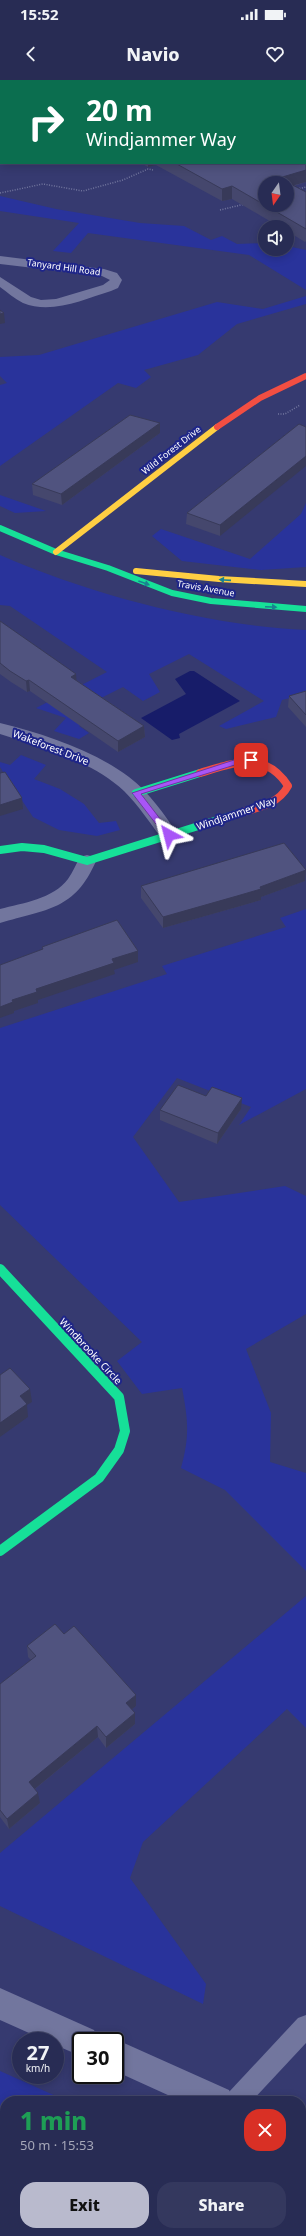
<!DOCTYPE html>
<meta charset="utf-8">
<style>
:root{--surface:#282c54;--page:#34385e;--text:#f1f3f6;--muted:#a5a7b8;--line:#44486b;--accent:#b9bacd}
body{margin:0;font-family:"Noto Sans",sans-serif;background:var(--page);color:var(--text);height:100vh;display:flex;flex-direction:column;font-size:15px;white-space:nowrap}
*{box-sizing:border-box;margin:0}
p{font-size:13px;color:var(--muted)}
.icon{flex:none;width:22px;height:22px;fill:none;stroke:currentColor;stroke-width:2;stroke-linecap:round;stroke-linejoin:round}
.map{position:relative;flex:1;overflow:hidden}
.sheet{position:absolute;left:0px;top:2016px;width:306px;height:140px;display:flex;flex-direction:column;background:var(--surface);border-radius:16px 16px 0 0;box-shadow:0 2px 10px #0003,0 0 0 1px var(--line)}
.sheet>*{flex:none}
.banner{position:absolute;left:0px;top:0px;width:306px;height:84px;box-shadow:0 2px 10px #0003,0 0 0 1px var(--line);background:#0b6e4f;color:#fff;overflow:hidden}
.needle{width:26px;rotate:194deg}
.buttons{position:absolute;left:258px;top:96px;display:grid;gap:8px}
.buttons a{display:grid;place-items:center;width:36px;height:36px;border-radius:50%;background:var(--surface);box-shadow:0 2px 10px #0003,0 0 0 1px var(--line);font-size:20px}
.speed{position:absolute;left:12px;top:1952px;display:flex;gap:8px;font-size:20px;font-weight:700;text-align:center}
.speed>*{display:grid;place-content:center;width:52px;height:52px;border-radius:50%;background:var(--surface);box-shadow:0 2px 10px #0003,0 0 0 1px var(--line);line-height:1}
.speed small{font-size:10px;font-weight:400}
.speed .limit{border:2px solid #111;border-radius:6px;background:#fff;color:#111}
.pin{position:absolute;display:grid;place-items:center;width:34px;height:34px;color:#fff;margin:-17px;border-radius:8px;box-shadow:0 2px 6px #0006}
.me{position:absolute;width:44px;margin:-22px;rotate:322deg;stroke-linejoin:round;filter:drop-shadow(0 0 3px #0008)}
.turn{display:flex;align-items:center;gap:14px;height:84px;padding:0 20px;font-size:18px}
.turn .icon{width:52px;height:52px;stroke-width:2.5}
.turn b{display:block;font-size:28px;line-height:34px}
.round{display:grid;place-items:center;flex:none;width:42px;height:42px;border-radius:16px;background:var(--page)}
.head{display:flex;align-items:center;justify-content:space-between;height:68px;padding:0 20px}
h1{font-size:24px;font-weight:800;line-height:30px;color:#1e9e55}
.action{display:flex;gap:8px;margin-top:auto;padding:8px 20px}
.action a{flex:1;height:46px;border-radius:16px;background:var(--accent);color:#111;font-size:16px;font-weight:800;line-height:46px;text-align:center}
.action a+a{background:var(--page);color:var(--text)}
.status{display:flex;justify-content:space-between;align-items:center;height:28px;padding:0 20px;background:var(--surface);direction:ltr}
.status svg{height:11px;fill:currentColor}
header{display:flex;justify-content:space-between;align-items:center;height:52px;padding:0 20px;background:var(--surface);font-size:18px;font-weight:800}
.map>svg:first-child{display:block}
</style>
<div class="status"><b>15:52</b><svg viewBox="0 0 49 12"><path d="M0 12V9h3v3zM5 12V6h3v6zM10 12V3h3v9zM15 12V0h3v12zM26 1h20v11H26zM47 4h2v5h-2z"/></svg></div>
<header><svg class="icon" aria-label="back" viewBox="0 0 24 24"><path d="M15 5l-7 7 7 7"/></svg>Navio<svg class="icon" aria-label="heart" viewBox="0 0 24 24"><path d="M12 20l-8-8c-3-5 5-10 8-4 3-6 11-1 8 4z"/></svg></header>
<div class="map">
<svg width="306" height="2156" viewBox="0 0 306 2156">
<rect width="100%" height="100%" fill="#363a70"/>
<!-- green -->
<g fill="#29339b">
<path d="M0 116 56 129 140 143 184 146 211 160 222 156 237 164 265 163V169H287V166L306 170V210L249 175 88 153 71 173 53 171 79 143 0 131Z"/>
<path d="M306 216V224L237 244 198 275 144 290 151 297 136 308 118 303 0 386V305L7 303 0 296V277L39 275 217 222 263 229Z"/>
<path d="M0 415 46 431 15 433 0 426Z"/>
<path d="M306 423V487L261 490 182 481 152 456 161 449 250 479 301 434Z"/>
<path d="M0 475C92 515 205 545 306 550V614L282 620 276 637 226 649 219 646 264 621 189 574 149 594 160 612 143 621 123 607 93 622 106 632 79 646 89 653 79 659 54 651 66 638 36 628 107 592 10 526 0 525Z"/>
<path d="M21 675 46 685 34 699 60 709 84 724 99 743 116 741 120 750 97 756 59 750 33 737 0 687V682L10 685Z"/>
<path d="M306 829V1009L239 1045 251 1027 177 998 133 1057 179 1122 285 1106 306 1116V1234L246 1269 271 1333 270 1382 306 1393V1491L225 1410 181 1388C190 1356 188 1339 182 1308L142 1314 117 1281 142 1262 0 1125V948L167 894 162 886 286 847 280 838Z"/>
<path d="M306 1516V1648L287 1629 143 1762 130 1798 206 1904 203 1924 0 1826V1773Z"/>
<path d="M0 1991 67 2021H5V2151H301V2113H306V2156H0Z"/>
</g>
<!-- water -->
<path fill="#171c69" d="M190 591H194L240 621 179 654 180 658 172 660 141 638 186 614 175 599Z"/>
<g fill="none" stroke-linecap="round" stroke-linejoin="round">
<!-- path -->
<g stroke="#72769e" stroke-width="1.5" stroke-dasharray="1 1.5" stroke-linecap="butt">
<path d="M297 109 306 107"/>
<path d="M0 113 43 104 83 111 123 100 148 89 153 90"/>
<path d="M220 130 245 124"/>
<path d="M278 334H285L300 325"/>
</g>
<!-- lane -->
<g fill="#72769e" fill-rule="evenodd">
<path d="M131 0H141L142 1H132Z"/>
<rect x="305" y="47" width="1" height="4"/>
<rect x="0" y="62" width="1" height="4"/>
<path d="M306 1935V1963L252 2021H224L228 2013 298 1938Z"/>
</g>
<!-- street -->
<g fill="#72769e" fill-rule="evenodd">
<rect x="0" y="2" width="1" height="7"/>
<path d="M0 176 104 189 117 193 122 200 118 208 111 211C84 219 52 235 23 223 15 219 7 212 0 207V197L31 217 41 220 56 219 103 205 110 200 102 196 0 184Z"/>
<path d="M0 643C44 654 93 670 129 697 149 712 165 735 178 755L176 759 169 761 162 759C150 743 139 726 124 711 91 680 42 668 0 654Z"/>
<path d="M87 775 94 777 96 781C75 830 47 829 0 843V829C23 823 53 819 68 799 73 792 76 784 80 777Z"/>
<path d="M0 1908 94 1950 99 1961H81V1976L55 1965V1961H47L0 1940Z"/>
<path d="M115 1959 229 2010 234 2021H181L115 1991V1961H110Z"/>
<path d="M301 2040 306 2042V2074L301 2072Z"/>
</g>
<!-- fast-far3 -->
<path stroke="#16e098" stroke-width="4.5" d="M275 1 279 0"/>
<!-- fast-far2 -->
<path stroke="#16e098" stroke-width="6" d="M0 448 56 472 108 488 172 513 211 521 306 529"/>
<!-- fast-far1 -->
<g stroke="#16e098" stroke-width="8">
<path d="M136 713 200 693"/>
<path d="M0 770 22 767 44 769 87 781 243 732"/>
</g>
<!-- fast -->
<path stroke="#16e098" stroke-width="10" d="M0 1189 119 1317 125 1351 119 1370 99 1398 0 1471"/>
<!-- slow -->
<g stroke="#ffcf43" stroke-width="6">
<path d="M56 472 217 347"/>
<path d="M136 491 219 499 306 504"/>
</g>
<!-- jam-far1 -->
<path stroke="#f24e42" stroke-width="6" d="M217 347 260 318 306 296"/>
<!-- jam -->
<path stroke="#f24e42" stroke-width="8" d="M200 693C234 683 265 670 288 706 279 723 261 727 243 732"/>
</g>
<!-- wall -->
<g fill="#45476d">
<path d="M141 83H235L306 102 294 106 306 112V161L305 162 287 151V147H280L232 119 222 121 156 85 148 87Z"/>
<path d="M299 344 220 456 186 444 187 433Z"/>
<path d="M160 353 62 425 33 415 32 404Z"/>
<path d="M0 541 76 600 144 646 145 657 118 672 30 611 27 612 11 602 0 594Z"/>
<path d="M306 611V647L288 627 289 616Z"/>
<path d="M306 790 305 801 261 817V820L237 827 163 848 141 818V806Z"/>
<path d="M241 1029 217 1064 160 1040V1030Z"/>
<path d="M64 1554 136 1615V1626L131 1630 135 1644 106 1668 98 1657 35 1709 40 1723 9 1749 0 1737V1604L31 1580 28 1577 27 1566Z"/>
</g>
<!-- shaded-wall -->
<g fill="#383a59">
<path d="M148 83H156V85L148 87Z"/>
<path d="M306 90V102L287 107 279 98Z"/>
<path d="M232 106V119L222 121V109Z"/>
<path d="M4 233 5 243 0 244V234Z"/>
<path d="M160 343V353L62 425 61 414Z"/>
<path d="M306 376V386L220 456V445Z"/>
<path d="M76 594 77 605 71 597Z"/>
<path d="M29 600 30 611 27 612 26 601Z"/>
<path d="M144 646 145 657 118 672V661Z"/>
<path d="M22 718 23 729 0 736V725Z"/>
<path d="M306 790 305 801 261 817V820L237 827 163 848V837L260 807Z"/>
<path d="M138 871V882L114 890 115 894 38 920V923L14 931V933L0 938V927L12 920 36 909 112 879Z"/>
<path d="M242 1018 241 1029 217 1064 218 1053Z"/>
<path d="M30 1309 32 1322 27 1325 28 1337 0 1357V1343L20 1316Z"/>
<path d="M136 1615V1626L126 1634V1623Z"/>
<path d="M135 1633V1644L106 1668V1657Z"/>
<path d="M97 1646 98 1657 31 1712 29 1702Z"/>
<path d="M38 1713 40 1723 9 1749 7 1739Z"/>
</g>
<!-- building -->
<g fill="#50537f" stroke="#383a59" fill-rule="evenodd">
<path d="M305 65H306V90L279 98 306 112V149L232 106 222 109 175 83H305ZM265 103H287V125H265Z"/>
<path d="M0 230 4 233 0 234Z"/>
<path d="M130 335 160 343 61 414 32 404Z"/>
<path d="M299 344 306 347V376L220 445 187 433Z"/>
<path d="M0 541 76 594 71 597 144 646 118 661 29 600 26 601 10 591 0 583Z"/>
<path d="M306 611V635L289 616Z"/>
<path d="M5 692 22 718 0 725V693Z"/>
<path d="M284 763 306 790 260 807 261 809 237 816 163 837 141 806Z"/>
<path d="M117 840 138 871 112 879 114 883 36 909 37 912 12 920 13 922 0 927V885L43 869 42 867Z"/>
<path d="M178 1005 206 1016 212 1007 242 1018 218 1053 160 1030Z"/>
<path d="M10 1288 30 1309 20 1316 27 1324 0 1343V1295Z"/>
<path d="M55 1544 64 1554 74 1546 136 1615 126 1623 135 1633 106 1657 97 1646 29 1702 38 1713 7 1739 0 1730V1604L36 1576 27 1566Z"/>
</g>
<!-- one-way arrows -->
<defs><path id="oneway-solid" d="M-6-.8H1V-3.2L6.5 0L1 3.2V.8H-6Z"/></defs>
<g fill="#1a8290">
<use href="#oneway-solid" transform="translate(225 500) rotate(-176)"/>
<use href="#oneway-solid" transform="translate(144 503) rotate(20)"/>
<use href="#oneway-solid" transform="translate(271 527) rotate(3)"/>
</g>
<!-- route -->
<path fill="#a855f7" stroke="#6d37a1" d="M251 678 253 679V682L238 684 141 714 171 753V757H166L132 713 234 680Z"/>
<g text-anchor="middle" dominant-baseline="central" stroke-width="4" stroke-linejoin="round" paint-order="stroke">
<!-- far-street labels -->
<g font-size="9" fill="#fff" stroke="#1e2589">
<text transform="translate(64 187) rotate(8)">Tanyard Hill Road</text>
<text transform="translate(171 370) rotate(-38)">Wild Forest Drive</text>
<text transform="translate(206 508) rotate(10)">Travis Avenue</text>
</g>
<!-- street labels -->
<g font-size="10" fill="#fff" stroke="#1e2589">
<text transform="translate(51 667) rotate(21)">Wakeforest Drive</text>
<text transform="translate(236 733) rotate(-19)">Windjammer Way</text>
<text transform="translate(91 1271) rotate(47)">Windbrooke Circle</text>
</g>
</g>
</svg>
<div class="buttons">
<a><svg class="needle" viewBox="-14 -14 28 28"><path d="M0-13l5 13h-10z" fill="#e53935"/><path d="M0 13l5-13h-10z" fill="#a5a7b8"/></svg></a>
<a><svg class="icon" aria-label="sound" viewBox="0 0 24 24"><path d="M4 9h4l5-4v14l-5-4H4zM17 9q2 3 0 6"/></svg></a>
</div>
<div class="speed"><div>27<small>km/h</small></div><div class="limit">30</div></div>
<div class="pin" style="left:251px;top:680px;background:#d93025"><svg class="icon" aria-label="arrive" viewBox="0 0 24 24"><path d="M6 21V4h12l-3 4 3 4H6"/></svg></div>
<svg class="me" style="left:169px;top:755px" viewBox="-20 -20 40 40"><path d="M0-17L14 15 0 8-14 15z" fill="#a855f7" stroke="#fff" stroke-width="4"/></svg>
<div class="banner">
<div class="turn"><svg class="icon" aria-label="right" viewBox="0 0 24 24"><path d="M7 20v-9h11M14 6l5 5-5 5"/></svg><div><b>20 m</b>Windjammer Way</div></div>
</div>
<section class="sheet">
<div class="head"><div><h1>1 min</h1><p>50 m · 15:53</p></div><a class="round" style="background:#d93025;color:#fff"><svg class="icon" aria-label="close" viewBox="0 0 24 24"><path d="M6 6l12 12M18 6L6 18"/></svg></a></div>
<div class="action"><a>Exit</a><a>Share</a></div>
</section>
</div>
